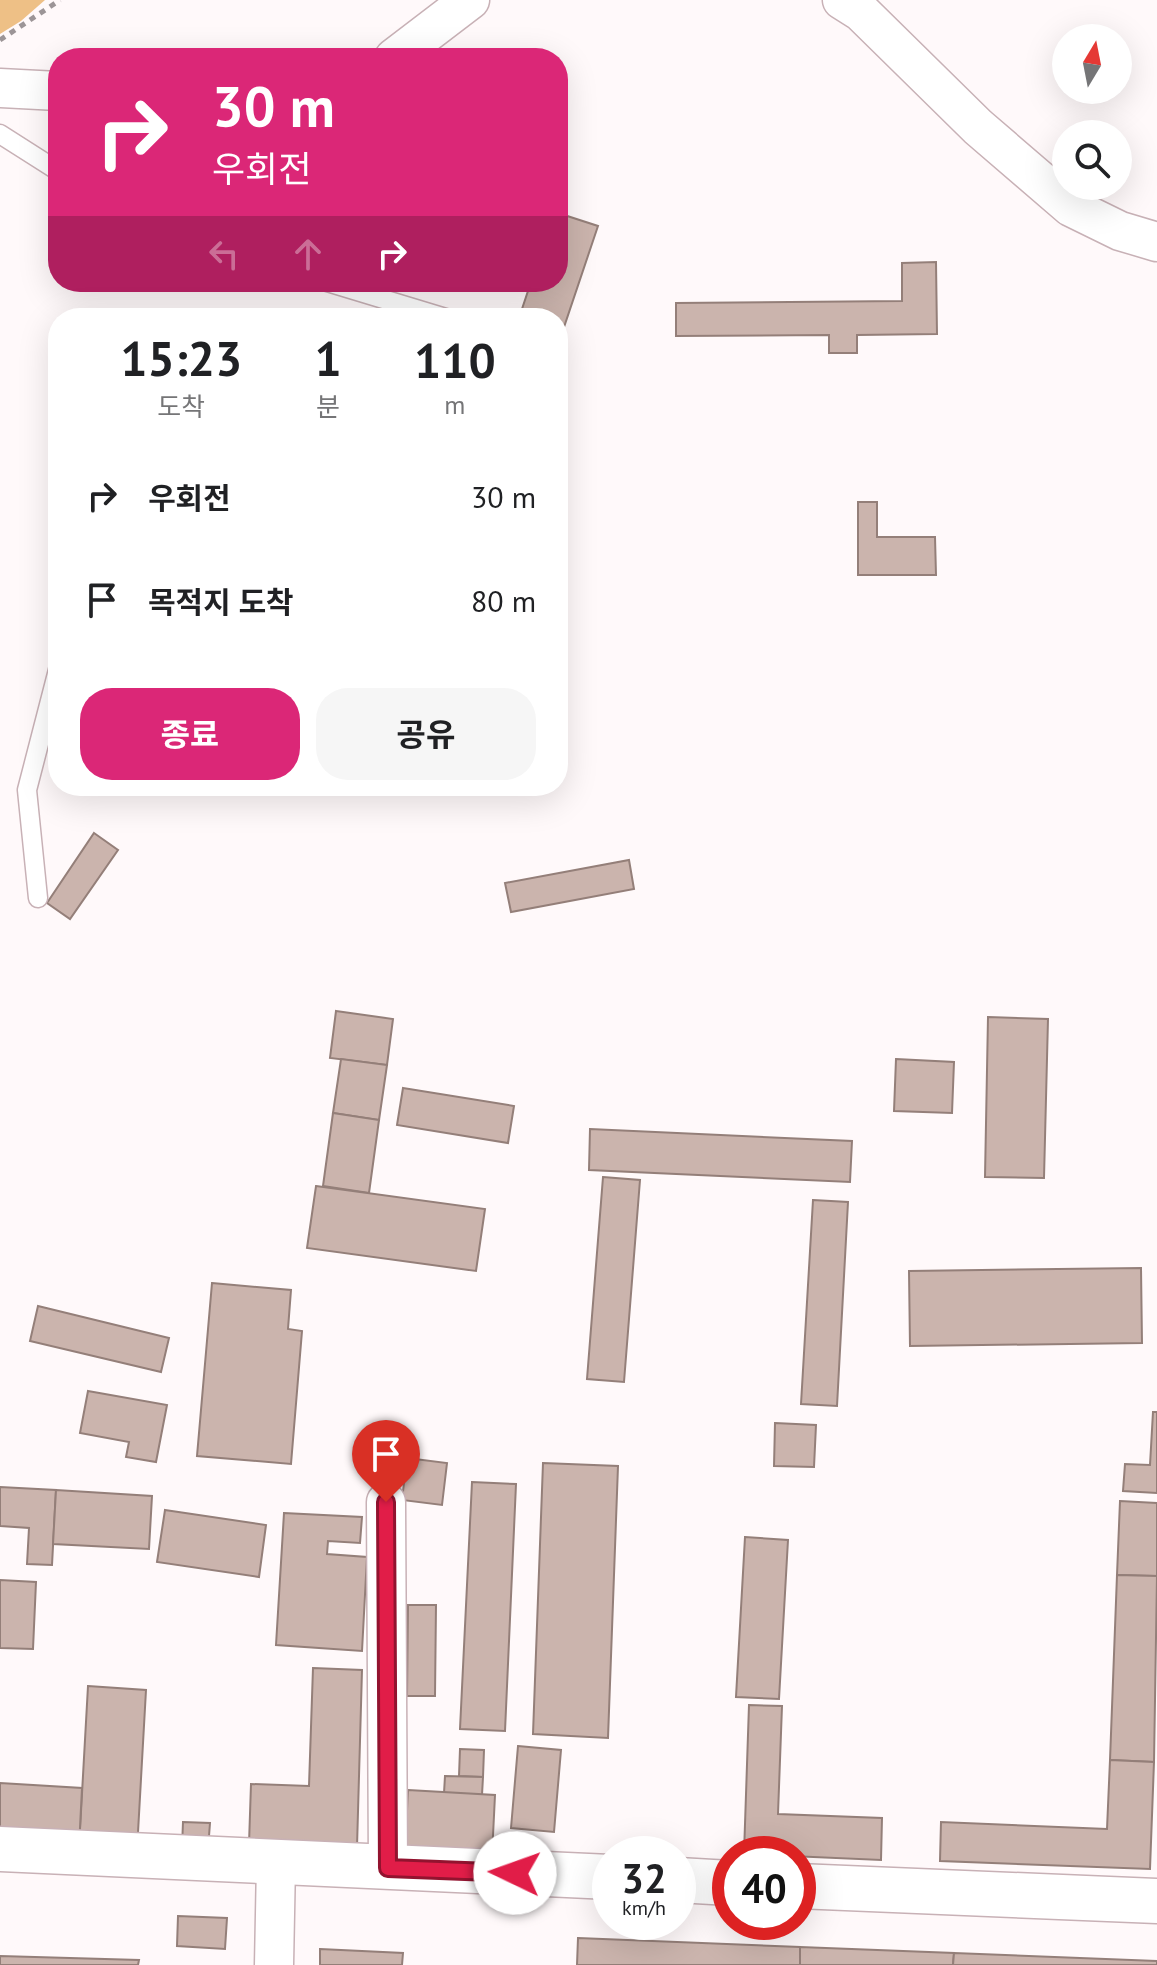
<!DOCTYPE html>
<html lang="ko">
<meta charset="utf-8">
<style>
:root{--surface:#fff;--page:#f6f6f6;--text:#202124;--muted:#757577;--accent:#db2777}
body{margin:0;font-family:"PT Sans","Noto Sans KR",sans-serif;background:var(--page);color:var(--text);height:100vh;display:flex;flex-direction:column;font-size:30px;white-space:nowrap}
*{box-sizing:border-box;margin:0}
p{font-size:26px;color:var(--muted)}
.icon{flex:none;width:44px;height:44px;fill:none;stroke:currentColor;stroke-width:2;stroke-linecap:round;stroke-linejoin:round}
.map{position:relative;flex:1;overflow:hidden}
.sheet{position:absolute;left:48px;top:308px;width:520px;height:488px;display:flex;flex-direction:column;background:var(--surface);border-radius:32px;box-shadow:0 8px 32px #0002}
.sheet>*{flex:none}
.banner{position:absolute;left:48px;top:48px;width:520px;height:244px;border-radius:32px;box-shadow:0 8px 32px #0002;background:#db2777;color:#fff;overflow:hidden}
.needle{width:52px;rotate:10deg}
.tools{position:absolute;left:1052px;top:24px;display:grid;gap:16px}
.tools a{display:grid;place-items:center;width:80px;height:80px;border-radius:50%;background:var(--surface);box-shadow:0 8px 32px #0002;font-size:40px}
.speed{position:absolute;left:592px;top:1836px;display:flex;gap:16px;font-size:40px;font-weight:700;text-align:center}
.speed>*{display:grid;place-content:center;width:104px;height:104px;border-radius:50%;background:var(--surface);box-shadow:0 8px 32px #0002;line-height:1}
.speed small{font-size:20px;font-weight:400}
.speed .limit{border:12px solid #d22;background:#fff;color:#111}
.pin{position:absolute;display:grid;place-items:center;width:68px;height:68px;color:#fff;margin:-82px -34px;border-radius:50% 50% 50% 0;rotate:-45deg;box-shadow:0 0 8px #0007}
.pin .icon{rotate:45deg}
.me{position:absolute;width:88px;margin:-44px;rotate:273deg;stroke-linejoin:round;filter:drop-shadow(0 0 6px #0008)}
.turn{display:flex;align-items:center;gap:28px;height:168px;padding:0 32px;font-size:36px}
.turn .icon{width:104px;height:104px;stroke-width:2.5}
.turn b{display:block;font-size:56px;line-height:68px}
.lanes{display:flex;align-items:center;height:76px;padding:0 32px;background:#0003;justify-content:center;gap:40px;direction:ltr}
.lanes .off{opacity:.35}
.eta{display:flex;justify-content:space-evenly;align-items:center;height:136px;text-align:center}
.eta b{font-size:48px;font-weight:700;line-height:56px}
.primary-button{display:flex;gap:16px;margin-top:auto;padding:16px 32px}
.primary-button a{flex:1;height:92px;border-radius:32px;background:var(--accent);color:#fff;font-size:32px;font-weight:700;line-height:92px;text-align:center}
.primary-button a+a{background:var(--page);color:var(--text)}
ul{padding:0;list-style:none}
li{display:flex;align-items:center;gap:24px;height:104px;padding:0 32px}
li div{flex:1}
li b{display:block;font-size:30px}
li em{font-style:normal}
.map>svg:first-child{display:block}
</style>
<div class="map">
<svg width="1157" height="1965" viewBox="0 0 1157 1965">
<rect width="100%" height="100%" fill="#fff9fa"/>
<!-- forest -->
<path fill="#eec086" d="M0 0H45L21 21 0 34Z"/>
<!-- building -->
<g fill="#cbb4ad" stroke="#947f79" stroke-width="2">
<path d="M558 213 598 226 562 333 558 332V318H519L531 282H558Z"/>
<path d="M936 262 937 334 857 335V353H829V335L676 336V303L902 301V263Z"/>
<path d="M858 502H877V537H935L936 575H858Z"/>
<path d="M94 833 118 850 70 919 47 903Z"/>
<path d="M629 860 634 889 511 912 505 883Z"/>
<path d="M336 1011 393 1019 387 1065 330 1058Z"/>
<path d="M988 1017 1048 1019 1044 1178 985 1177Z"/>
<path d="M341 1059 387 1065 379 1120 333 1113Z"/>
<path d="M896 1059 954 1062 952 1113 894 1111Z"/>
<path d="M403 1088 514 1106 508 1143 397 1125Z"/>
<path d="M333 1113 379 1120 369 1193 323 1186Z"/>
<path d="M590 1129 852 1141 850 1182 589 1170Z"/>
<path d="M603 1177 640 1180 624 1382 587 1379Z"/>
<path d="M316 1186 485 1209 476 1271 307 1248Z"/>
<path d="M813 1200 848 1202 837 1406 801 1404Z"/>
<path d="M1141 1268 1142 1343 910 1346 909 1271Z"/>
<path d="M212 1283 291 1290 288 1329 302 1331 291 1464 197 1456Z"/>
<path d="M38 1306 169 1338 161 1372 30 1341Z"/>
<path d="M88 1391 167 1405 156 1462 126 1457 129 1442 80 1433Z"/>
<path d="M1153 1412H1157V1493L1123 1491 1125 1464 1150 1465Z"/>
<path d="M775 1423 816 1425 814 1467 774 1466Z"/>
<path d="M407 1458 447 1463 442 1505 402 1500Z"/>
<path d="M543 1463 618 1466 608 1738 533 1734Z"/>
<path d="M472 1482 516 1484 505 1731 460 1729Z"/>
<path d="M0 1487 56 1490 52 1565 27 1564 29 1528 0 1526Z"/>
<path d="M56 1490 152 1496 149 1549 53 1544Z"/>
<path d="M1120 1501 1157 1503V1576L1117 1575Z"/>
<path d="M165 1510 266 1525 259 1577 157 1562Z"/>
<path d="M284 1513 362 1517 360 1543 328 1541 327 1554 367 1557 362 1651 276 1645Z"/>
<path d="M745 1537 788 1540 779 1699 736 1697Z"/>
<path d="M1117 1575 1157 1576 1154 1762 1110 1760Z"/>
<path d="M0 1580 36 1582 33 1649 0 1648Z"/>
<path d="M408 1605H436L435 1696H407Z"/>
<path d="M313 1668 362 1670 357 1847 249 1844 251 1784 309 1786Z"/>
<path d="M88 1686 146 1690 137 1850 79 1847Z"/>
<path d="M749 1705 782 1706 778 1814 882 1818 881 1860 744 1854Z"/>
<path d="M518 1746 561 1750 554 1832 511 1828Z"/>
<path d="M460 1749 484 1750 483 1777 459 1776Z"/>
<path d="M1110 1760 1154 1762 1150 1869 940 1861 941 1822 1107 1829Z"/>
<path d="M445 1776 483 1777 482 1795 444 1793Z"/>
<path d="M0 1783 82 1788 79 1847 0 1842Z"/>
<path d="M408 1790 495 1795 492 1856 405 1851Z"/>
<path d="M183 1822 210 1823 208 1849 182 1847Z"/>
<path d="M178 1916 227 1918 225 1949 177 1946Z"/>
<path d="M578 1938 800 1947V1965H577Z"/>
<path d="M800 1947 954 1953 953 1965H800Z"/>
<path d="M320 1949 403 1953 402 1965H320Z"/>
<path d="M954 1953 1157 1961V1965H953Z"/>
<path d="M0 1956 139 1960 138 1965H0Z"/>
</g>
<g fill="none" stroke-linecap="round" stroke-linejoin="round">
<!-- lane casing -->
<g stroke="#c8b1b6" stroke-width="21">
<g id="lane">
<path d="M0 134 58 171"/>
<path d="M327 282 446 318"/>
<path d="M38 898 27 790 58 670"/>
</g>
</g>
<!-- street casing -->
<g stroke="#c8b1b6" stroke-width="41">
<g id="street">
<path d="M842 0 861 12 978 127 1071 207 1120 231 1157 242"/>
<path d="M394 58 470 0"/>
<path d="M0 88 58 91"/>
<path d="M386 1502 388 1868"/>
<path d="M274 1965 276 1863"/>
</g>
</g>
<!-- secondary casing -->
<g stroke="#c8b1b6" stroke-width="47">
<g id="secondary">
<path d="M0 1849 610 1877"/>
<path d="M678 1880 730 1883"/>
<path d="M798 1886 1157 1901"/>
</g>
</g>
<!-- path -->
<path stroke="#9c9597" stroke-width="5" stroke-dasharray="6 6" stroke-linecap="butt" d="M0 40 60 0"/>
<!-- lane -->
<use href="#lane" stroke="#fff" stroke-width="18"/>
<!-- street -->
<use href="#street" stroke="#fff" stroke-width="38"/>
<!-- secondary -->
<use href="#secondary" stroke="#fff" stroke-width="44"/>
</g>
<g fill="none" stroke-linecap="round" stroke-linejoin="round">
<!-- route casing -->
<g stroke="#92132f" stroke-width="20">
<path id="route" d="M386 1502 388 1868 515 1873"/>
</g>
<!-- route -->
<use href="#route" stroke="#e11d48" stroke-width="14"/>
</g>
</svg>
<div class="tools">
<a><svg class="needle" viewBox="-14 -14 28 28"><path d="M0-13l5 13h-10z" fill="#e53935"/><path d="M0 13l5-13h-10z" fill="#757577"/></svg></a>
<a><svg class="icon" aria-label="search" viewBox="0 0 24 24"><circle cx="10" cy="10" r="6"/><path d="M15 15l6 6"/></svg></a>
</div>
<div class="speed"><div>32<small>km/h</small></div><div class="limit">40</div></div>
<div class="pin" style="left:386px;top:1502px;background:#d93025"><svg class="icon" aria-label="arrive" viewBox="0 0 24 24"><path d="M6 21V4h12l-3 4 3 4H6"/></svg></div>
<svg class="me" style="left:515px;top:1873px" viewBox="-20 -20 40 40"><circle r="19" fill="#fff"/><path d="M0-13L10 11 0 6-10 11z" fill="#e11d48"/></svg>
<div class="banner">
<div class="turn"><svg class="icon" aria-label="right" viewBox="0 0 24 24"><path d="M7 20v-9h11M14 6l5 5-5 5"/></svg><div><b>30 m</b>우회전</div></div>
<div class="lanes"><svg class="icon off" aria-label="left" viewBox="0 0 24 24"><path d="M17 20v-9H6M10 6l-5 5 5 5"/></svg><svg class="icon off" aria-label="ahead" viewBox="0 0 24 24"><path d="M12 20V5M6 11l6-6 6 6"/></svg><svg class="icon" aria-label="right" viewBox="0 0 24 24"><path d="M7 20v-9h11M14 6l5 5-5 5"/></svg></div>
</div>
<section class="sheet">
<div class="eta">
<div><b>15:23</b><p>도착</p></div>
<div><b>1</b><p>분</p></div>
<div><b>110</b><p>m</p></div>
</div>
<ul>
<li><svg class="icon" aria-label="right" viewBox="0 0 24 24"><path d="M7 20v-9h11M14 6l5 5-5 5"/></svg><div><b>우회전</b></div><em>30 m</em></li>
<li><svg class="icon" aria-label="arrive" viewBox="0 0 24 24"><path d="M6 21V4h12l-3 4 3 4H6"/></svg><div><b>목적지 도착</b></div><em>80 m</em></li>
</ul>
<div class="primary-button"><a>종료</a><a>공유</a></div>
</section>
</div>
